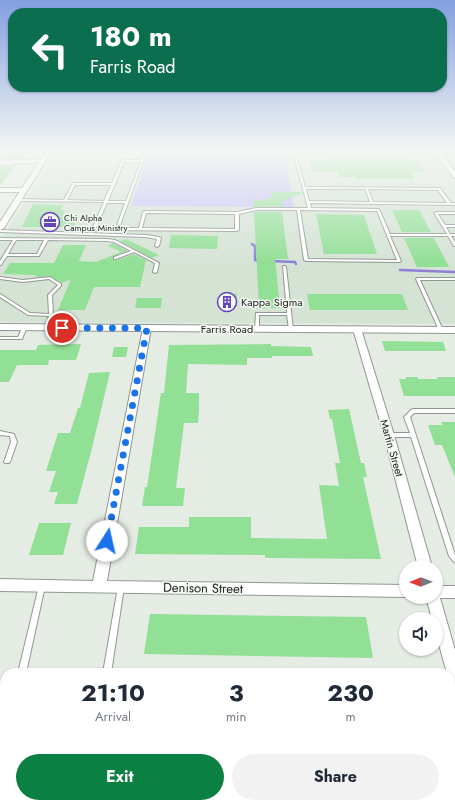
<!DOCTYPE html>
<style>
:root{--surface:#fff;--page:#f2f2f3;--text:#1f2937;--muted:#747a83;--accent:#0b8043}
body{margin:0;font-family:Jost,sans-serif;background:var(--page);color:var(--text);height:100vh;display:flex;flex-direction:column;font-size:15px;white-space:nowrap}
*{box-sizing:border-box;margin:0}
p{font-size:13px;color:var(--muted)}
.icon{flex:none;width:22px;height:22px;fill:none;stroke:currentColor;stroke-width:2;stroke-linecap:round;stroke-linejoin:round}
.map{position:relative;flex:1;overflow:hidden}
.drawer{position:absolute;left:0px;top:668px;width:455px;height:140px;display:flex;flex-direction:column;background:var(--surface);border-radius:16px 16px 0 0;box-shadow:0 1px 3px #0004}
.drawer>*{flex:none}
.top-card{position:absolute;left:8px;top:8px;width:439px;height:84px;border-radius:16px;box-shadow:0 1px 3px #0004;background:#0b6e4f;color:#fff;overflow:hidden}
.needle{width:26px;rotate:269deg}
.controls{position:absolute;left:399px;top:560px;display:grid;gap:8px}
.controls a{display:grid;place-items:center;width:44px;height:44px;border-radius:50%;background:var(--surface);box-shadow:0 1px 3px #0004;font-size:20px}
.pin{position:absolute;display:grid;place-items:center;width:34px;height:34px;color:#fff;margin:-17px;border:2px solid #fff;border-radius:50%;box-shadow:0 1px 4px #0007}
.me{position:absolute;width:44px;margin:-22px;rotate:10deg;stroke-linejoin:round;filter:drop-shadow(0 0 3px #0008)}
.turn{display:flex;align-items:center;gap:14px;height:84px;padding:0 16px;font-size:18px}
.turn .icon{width:52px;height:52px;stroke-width:2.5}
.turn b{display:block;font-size:28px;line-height:34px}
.eta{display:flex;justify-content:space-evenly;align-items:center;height:68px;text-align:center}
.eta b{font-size:24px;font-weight:700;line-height:28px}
.action{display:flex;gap:8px;margin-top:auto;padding:8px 16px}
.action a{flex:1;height:46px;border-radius:24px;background:var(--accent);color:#fff;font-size:16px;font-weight:700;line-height:46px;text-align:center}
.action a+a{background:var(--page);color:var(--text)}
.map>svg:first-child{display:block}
</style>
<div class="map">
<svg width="455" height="808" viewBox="0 0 455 808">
<rect width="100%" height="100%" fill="#e4ece4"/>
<!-- built -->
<path fill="#d5e3d5" d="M57 151H455V324L0 322V241Z"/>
<!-- green -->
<path fill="#c6bff9" d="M236 153 285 156C289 173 290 190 294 207L131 206 144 166 151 154 235 155Z"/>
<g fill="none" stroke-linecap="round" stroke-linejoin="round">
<!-- stream -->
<g stroke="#8f80d6" stroke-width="2.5">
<path d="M252 244 255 246V260L260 261"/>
<path d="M271 261 295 262 296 264"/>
<path d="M400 270 455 272"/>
</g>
</g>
<!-- building -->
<g fill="#92df96">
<path d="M25 153 21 159 0 160V154Z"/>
<path d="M332 155H400L404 161H417L424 172H411L415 179H355V177H339L338 172H312L309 160H334Z"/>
<path d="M16 165 0 186V166Z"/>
<path d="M271 192H302V193L281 202 282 206 254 207V200H263L272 197Z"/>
<path d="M33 204 63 205 60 210H65L62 217H78L74 227H22Z"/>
<path d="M392 210H419L431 232H402Z"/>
<path d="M254 212H282L288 259H275L280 308H259Z"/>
<path d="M316 214 364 215 377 254H324Z"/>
<path d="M171 235 218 236 217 249 169 248Z"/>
<path d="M404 238H434L449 267H417Z"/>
<path d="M126 239 159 255 152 258 120 241Z"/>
<path d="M113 243 127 251 114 256 113 260H117L134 254 146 260 140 287H94L85 310H58L71 279 62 283 50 276 38 277 34 275 3 274 10 263H54L63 245H86L79 261 96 262 121 252 108 246Z"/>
<path d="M225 293 237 294V305H225Z"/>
<path d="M307 294H402L408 310H310Z"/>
<path d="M137 298H162L161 308H135Z"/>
<path d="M382 341 443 342 446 351H385Z"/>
<path d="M81 344 76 360H49L48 365H17L9 382H0V350H36L38 345Z"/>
<path d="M271 344V346L311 347 313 356H272V358H247V365L188 364 186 393H199V410L198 423H184L176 488H185L183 506H142L145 487H147L161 393H164L169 345Z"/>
<path d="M114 347H128L126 357H112Z"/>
<path d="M110 372 92 448 77 504H54L58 492H49L56 471H46L58 433H70L78 408H80L89 373Z"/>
<path d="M406 377H418V379H438L437 377H455V396H404L399 379H406Z"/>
<path d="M349 409 361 463H364L367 477H363L381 559 265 558V555L135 554 139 527H189V517H251V538L327 539 319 485 339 486 335 463H340L332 419H330L328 410Z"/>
<path d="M441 422H455V477L442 445H435L428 425H443Z"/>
<path d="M39 523H71L63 555H29Z"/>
<path d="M150 614 366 617 373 658 144 654Z"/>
</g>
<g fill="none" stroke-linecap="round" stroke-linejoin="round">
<!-- service casing -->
<g stroke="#909790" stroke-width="2">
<g id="service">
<path d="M145 151H147L119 228H139L143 212 145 211 237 212 256 208H308L294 156 235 152H168L167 151H248L296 154 305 187 440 188 451 203H455V205L310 203 311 208 379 209 390 234H447L434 213 436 212H455V214H438L445 225H455V227H446L450 234H455V236H451L455 242V246H454L448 236H390L401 261 400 262 306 261 304 260 297 210H256L239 214V230L237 231 95 230 93 232 91 231 104 202 18 201 16 200 18 199 64 200 73 183H112L122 160H141ZM124 162H141L126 201H108ZM75 185H111L104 201 67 200ZM306 189H365L370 202 309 201ZM368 189 438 190 447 203 373 202ZM107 203H125L116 228H96ZM300 210 377 211 397 260 308 259ZM146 213 235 214V229L142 228Z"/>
<path d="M0 230 146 235 159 237 161 238 159 246 157 247 155 246 157 239 146 237 0 232Z"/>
<path d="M0 238 107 239 115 240 159 263 157 272 155 273 153 272 155 263 134 252 116 259H114V257L131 251 114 242 107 241 48 240 39 256H7L1 265H0V261L13 240H0ZM16 240H44L37 254H8Z"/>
<path d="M283 266H285L286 267 293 329 291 330 289 329 287 315H259V329L257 330H255V329L256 313H287Z"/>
<path d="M0 277 23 280 50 277 61 284V286L52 295 53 315 49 329H45V328L49 316 28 315 0 297V294L30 313 49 314 48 295 58 285 49 279 23 282 0 279Z"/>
<path d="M417 278H455V280H420L443 330V331H439V330L416 279Z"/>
<path d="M23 326H27V327L22 339H0V337H18Z"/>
<path d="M413 409H455V413H414L410 417 455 555V562L453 561 449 556 411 437H389L386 435 389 433H410L404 417 411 410Z"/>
<path d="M0 431 14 434 17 442 10 462 9 463H5L4 462 11 442 10 436 0 435Z"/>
<path d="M42 583 44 584 45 586 26 673H18L39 586 40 584Z"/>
<path d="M121 584 123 585 124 587 111 673H103L118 587 119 585Z"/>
<rect x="450" y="743" width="5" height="8"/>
<path d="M5 747V770L3 777 0 778V755L2 748Z"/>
</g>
</g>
<!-- minor casing -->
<g stroke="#909790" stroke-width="2">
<g id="minor">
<path d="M44 159 45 160 42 162 0 165V161Z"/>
<path d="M0 188H24L27 190 24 192H0Z"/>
<path d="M147 325 151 328 107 581 406 585V597L0 591V579L93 581 143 328Z"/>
<path d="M357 326 361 329 394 435 432 567H418L384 435 353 329Z"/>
<path d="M436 586H455V598H440L455 650V683L450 681V673H447L436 634V619H432L426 597H436Z"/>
</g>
</g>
<!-- tertiary casing -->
<g stroke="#909790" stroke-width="2">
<g id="tertiary">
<path d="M46 151H52L4 228 0 230V222Z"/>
<path d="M434 151H440L455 171V178L453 177Z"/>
<path d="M0 324 455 327V333L0 330Z"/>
</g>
</g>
<!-- service -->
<use href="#service" fill="#fff" fill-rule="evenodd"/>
<!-- minor -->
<use href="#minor" fill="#fff" fill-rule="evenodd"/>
<!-- tertiary -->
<use href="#tertiary" fill="#fff" fill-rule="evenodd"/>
</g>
<!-- sky -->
<linearGradient id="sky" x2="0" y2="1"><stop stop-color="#849fe1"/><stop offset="0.57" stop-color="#f3f6f3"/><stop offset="1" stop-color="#f3f6f3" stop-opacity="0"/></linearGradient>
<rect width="455" height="264" fill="url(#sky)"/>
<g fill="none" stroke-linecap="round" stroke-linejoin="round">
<!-- route -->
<path stroke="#1a73e8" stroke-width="7" stroke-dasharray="0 12.6" d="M62 328H147L107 541"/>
</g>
<!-- icons -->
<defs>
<g id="office-ring" transform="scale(1)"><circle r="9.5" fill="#f2f9f2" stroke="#6445be" stroke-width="1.5"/><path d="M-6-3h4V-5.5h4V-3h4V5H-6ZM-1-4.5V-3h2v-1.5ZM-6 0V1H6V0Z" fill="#6445be"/></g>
<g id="building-ring" transform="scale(1)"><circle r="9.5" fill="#f2f9f2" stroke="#6445be" stroke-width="1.5"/><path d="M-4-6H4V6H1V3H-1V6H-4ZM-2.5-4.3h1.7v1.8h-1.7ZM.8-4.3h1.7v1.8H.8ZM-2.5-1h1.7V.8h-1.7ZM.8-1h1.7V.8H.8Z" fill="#6445be"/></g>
</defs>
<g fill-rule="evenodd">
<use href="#office-ring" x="50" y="222"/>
<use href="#building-ring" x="227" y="302"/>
</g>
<g text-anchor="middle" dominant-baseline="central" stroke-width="3" stroke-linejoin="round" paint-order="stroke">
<!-- far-poi labels -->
<g font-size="9" fill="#232623" stroke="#f2f9f2" text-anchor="start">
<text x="64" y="217">Chi Alpha<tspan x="64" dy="10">Campus Ministry</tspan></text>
</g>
<!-- poi labels -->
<g font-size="11" fill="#232623" stroke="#f2f9f2" text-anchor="start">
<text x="241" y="302">Kappa Sigma</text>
</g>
<!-- street labels -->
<g font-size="11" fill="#232623" stroke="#f2f9f2">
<text x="227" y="329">Farris Road</text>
<text transform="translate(392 448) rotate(74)">Martin Street</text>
</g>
<!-- near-street labels -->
<g font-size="13" fill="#232623" stroke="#f2f9f2">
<text transform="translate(203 588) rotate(1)">Denison Street</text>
</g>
</g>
</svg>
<div class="controls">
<a><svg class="needle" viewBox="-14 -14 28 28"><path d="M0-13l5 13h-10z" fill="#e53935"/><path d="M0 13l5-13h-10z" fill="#747a83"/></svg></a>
<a><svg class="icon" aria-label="sound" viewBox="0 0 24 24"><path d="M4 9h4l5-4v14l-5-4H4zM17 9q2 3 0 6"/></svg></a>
</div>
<div class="pin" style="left:62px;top:328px;background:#d93025"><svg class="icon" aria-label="arrive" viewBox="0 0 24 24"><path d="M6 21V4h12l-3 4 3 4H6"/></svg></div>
<svg class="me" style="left:107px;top:541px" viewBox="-20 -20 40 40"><circle r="19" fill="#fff"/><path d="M0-13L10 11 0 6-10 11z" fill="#1a73e8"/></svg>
<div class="top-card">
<div class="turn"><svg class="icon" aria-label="left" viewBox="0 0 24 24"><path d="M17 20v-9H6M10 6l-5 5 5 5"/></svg><div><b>180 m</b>Farris Road</div></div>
</div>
<section class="drawer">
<div class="eta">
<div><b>21:10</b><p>Arrival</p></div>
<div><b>3</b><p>min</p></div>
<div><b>230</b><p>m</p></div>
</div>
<div class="action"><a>Exit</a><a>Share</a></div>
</section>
</div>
